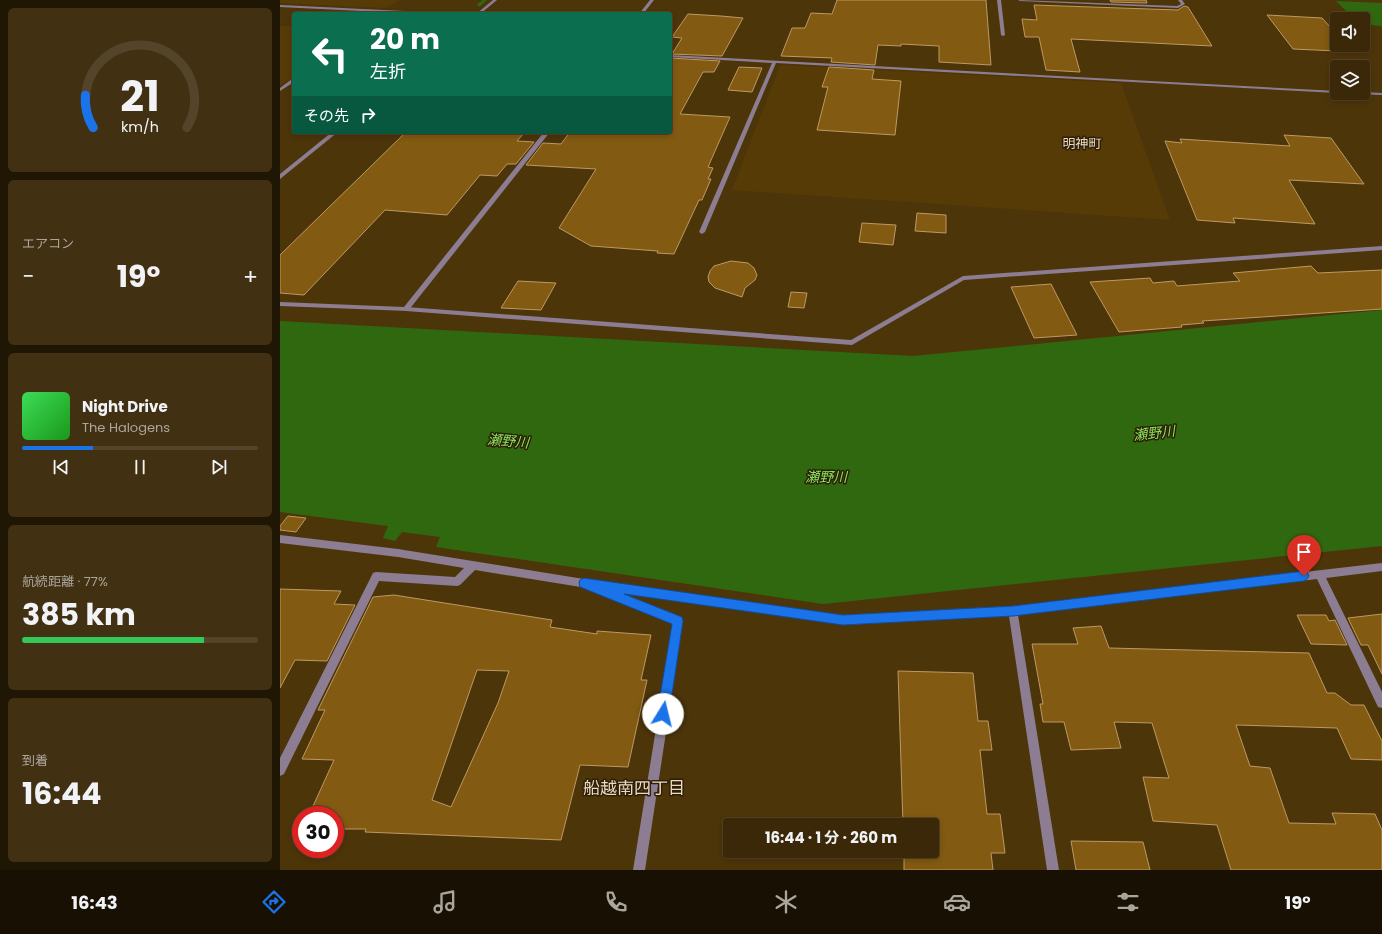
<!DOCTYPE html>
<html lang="ja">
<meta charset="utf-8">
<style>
:root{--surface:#3a2808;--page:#413012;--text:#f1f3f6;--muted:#aba69c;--line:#544429;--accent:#1a73e8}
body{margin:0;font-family:Poppins,"Noto Sans JP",sans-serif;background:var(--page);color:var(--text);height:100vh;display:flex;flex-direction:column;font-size:15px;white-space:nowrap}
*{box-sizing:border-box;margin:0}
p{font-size:13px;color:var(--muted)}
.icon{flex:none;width:22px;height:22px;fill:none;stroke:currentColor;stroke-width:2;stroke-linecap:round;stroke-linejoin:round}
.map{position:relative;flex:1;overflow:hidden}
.sheet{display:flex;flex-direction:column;gap:8px;padding:8px;background:#201604;width:280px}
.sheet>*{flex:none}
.banner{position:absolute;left:12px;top:12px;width:380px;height:122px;border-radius:4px;box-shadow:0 2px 6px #0003,0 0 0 1px var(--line);background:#0b6e4f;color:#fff;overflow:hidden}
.fabs{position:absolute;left:1050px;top:12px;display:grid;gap:8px}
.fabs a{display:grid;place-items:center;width:40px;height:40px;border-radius:4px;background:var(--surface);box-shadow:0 2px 6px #0003,0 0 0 1px var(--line);font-size:20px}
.speed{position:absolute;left:12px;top:806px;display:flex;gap:8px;font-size:20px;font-weight:700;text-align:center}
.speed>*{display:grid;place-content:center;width:52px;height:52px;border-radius:50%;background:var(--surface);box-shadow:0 2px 6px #0003,0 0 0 1px var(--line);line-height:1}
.speed .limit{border:6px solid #d22;background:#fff;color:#111}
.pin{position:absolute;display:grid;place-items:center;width:34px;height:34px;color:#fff;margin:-41px -17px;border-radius:50% 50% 50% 0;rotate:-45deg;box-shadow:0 0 4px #0007}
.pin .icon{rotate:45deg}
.me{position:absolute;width:44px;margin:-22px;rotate:9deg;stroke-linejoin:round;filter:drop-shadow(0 0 3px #0008)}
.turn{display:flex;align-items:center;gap:14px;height:84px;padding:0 12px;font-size:18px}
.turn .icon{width:52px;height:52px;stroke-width:2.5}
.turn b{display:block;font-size:28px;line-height:34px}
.then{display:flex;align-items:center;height:38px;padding:0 12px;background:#0003;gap:8px;font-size:15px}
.big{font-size:30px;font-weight:700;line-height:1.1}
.sheet .widget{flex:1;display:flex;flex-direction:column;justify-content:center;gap:6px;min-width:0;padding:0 14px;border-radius:6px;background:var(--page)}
.sheet .dial{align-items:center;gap:0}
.dial svg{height:104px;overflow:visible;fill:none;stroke:var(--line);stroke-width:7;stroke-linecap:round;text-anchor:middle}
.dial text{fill:var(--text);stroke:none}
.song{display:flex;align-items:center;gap:12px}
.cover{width:48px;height:48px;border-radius:6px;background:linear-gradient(135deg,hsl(130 70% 55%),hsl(120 70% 35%))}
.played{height:4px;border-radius:2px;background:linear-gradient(90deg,var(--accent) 30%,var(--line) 30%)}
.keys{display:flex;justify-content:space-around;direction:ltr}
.heat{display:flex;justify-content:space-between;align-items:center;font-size:22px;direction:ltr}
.charge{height:6px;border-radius:3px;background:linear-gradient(90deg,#34c759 77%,var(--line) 0)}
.trip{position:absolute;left:443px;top:818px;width:216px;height:40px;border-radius:4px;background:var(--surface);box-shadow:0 2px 6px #0003,0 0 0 1px var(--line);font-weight:700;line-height:40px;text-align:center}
.tabs{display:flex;height:64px;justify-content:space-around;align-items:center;background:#171003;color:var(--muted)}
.tabs .icon{width:28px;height:28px}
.tabs .active{color:var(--accent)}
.tabs b{font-size:18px;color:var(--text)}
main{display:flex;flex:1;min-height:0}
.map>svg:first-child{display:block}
.built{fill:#573b07}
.water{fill:#30680f}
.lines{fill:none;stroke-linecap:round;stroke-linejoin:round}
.stream{stroke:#30680f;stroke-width:3}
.building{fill:#825a11;stroke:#bd9964;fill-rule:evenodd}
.service{fill:#8c7d92;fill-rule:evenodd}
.minor{fill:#8c7d92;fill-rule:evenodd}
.tertiary{fill:#8c7d92;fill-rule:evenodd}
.route{fill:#1a73e8;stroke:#114b97}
.labels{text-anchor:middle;stroke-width:3;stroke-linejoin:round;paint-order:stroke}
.far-quarter-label{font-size:13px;fill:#ecdabf;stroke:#2c1e08}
.water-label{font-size:14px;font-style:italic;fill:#88e55d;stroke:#2c1e08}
.near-neighbourhood-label{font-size:17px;fill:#ecdabf;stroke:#2c1e08}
</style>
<main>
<section class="sheet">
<div class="widget dial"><svg viewBox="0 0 100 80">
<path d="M14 69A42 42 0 1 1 86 69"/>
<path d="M14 69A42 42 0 0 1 8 44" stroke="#1a73e8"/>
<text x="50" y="56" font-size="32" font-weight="700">21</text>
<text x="50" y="72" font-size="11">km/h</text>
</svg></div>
<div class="widget"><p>エアコン</p>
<div class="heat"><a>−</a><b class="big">19°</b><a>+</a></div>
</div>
<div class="widget">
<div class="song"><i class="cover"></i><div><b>Night Drive</b><p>The Halogens</p></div></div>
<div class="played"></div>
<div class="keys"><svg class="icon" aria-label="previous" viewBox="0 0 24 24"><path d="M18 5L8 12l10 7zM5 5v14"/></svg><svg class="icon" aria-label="pause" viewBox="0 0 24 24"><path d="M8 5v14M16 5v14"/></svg><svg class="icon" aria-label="next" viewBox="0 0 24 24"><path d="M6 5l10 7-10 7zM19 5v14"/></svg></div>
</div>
<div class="widget"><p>航続距離 · 77%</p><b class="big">385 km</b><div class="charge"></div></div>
<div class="widget"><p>到着</p><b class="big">16:44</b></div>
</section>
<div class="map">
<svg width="1102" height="870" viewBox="0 0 1102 870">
<rect width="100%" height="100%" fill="#4d350a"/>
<path class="built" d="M0,0H120L106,8L0,3Z
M0,26H14V77L0,86Z
M500,65L841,83L890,220L452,190Z"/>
<path class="water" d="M1056,1L1102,3V27L1101,26L1083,24V19H1074Z
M1102,310V546L543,604L156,547L160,537L122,532L115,541L103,538L108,526L0,512V321L633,356Z"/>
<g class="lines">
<path class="stream" d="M199,5L205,0"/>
</g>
<path class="building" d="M557,0H706L711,65L659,62V46L621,44V46L598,45L595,65L551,62L552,58L501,56L512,28H525L531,13L552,14Z
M830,0H866L867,3L831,2Z
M754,5L898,10L904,6L908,7L932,46L791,39L800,72L766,70L759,37H745L742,19L757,20Z
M408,14L441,16L463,18L442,56L392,54L402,38L392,37Z
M987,15L1042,18L1052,29H1057V51L1013,49Z
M390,58L440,61L434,72H423L400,114L450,117L428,167L433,168L428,179H431L422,200H419L394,254L377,253L378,251L311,246L279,228L316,169L246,165L263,143L281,144L290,132H390Z
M459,67L482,68L472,92L448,90Z
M549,67L594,70L592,79L621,81L615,135L537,130L548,87H542Z
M126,132H245L237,141L254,142L236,164H227L217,176L200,175L167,215L105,210L24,295L0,293V255Z
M1004,135L1051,138L1084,184L1009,180L1035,224L953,218L955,223L917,220L885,141L902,143L900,139L1010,146Z
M637,213L666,215V233L635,231Z
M582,223L616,225L613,245L579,242Z
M451,261L468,263L474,268L477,275L475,280L465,288L462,297L435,288L429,282L428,277L430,271L434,266Z
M1031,266L1038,273L1102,270V309L922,321L924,323L901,325L902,327L839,332L810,282L870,278L873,283L894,281L897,286L960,281L953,273Z
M238,281L276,283L261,310L221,308Z
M771,284L797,335L754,338L731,287Z
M511,292L527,293L524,308L508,307Z
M8,516L26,518L16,532L0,530V526Z
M0,589L61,591L54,604L75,605L47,661L15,660L0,688Z
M114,595L272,620L270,627L317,634V631L371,635L361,680H367L348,767L300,765L281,840L85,832L86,829H55V815H29L54,760L22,759L45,710H38L93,597ZM197,670L229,671L218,703L171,807L152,800Z
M1102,614V674L1088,645H1081L1068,618Z
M1017,615H1046L1049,621L1055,620L1067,645L1031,644Z
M821,626L829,648L1029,653L1047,693H1055L1071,705H1084L1102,741V760L1071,759L1057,728L956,725L970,766L990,768L1009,823L1056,824L1052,813L1095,814L1102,830V870H951L937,825L873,821L863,777L889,778L872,723L834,722L841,748L791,750L784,722H763L760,704H763L752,644H798L793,628Z
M618,671L693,673L698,721H708L712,750H700L707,814H720L725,853H711L713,870H624V851H652V825H623Z
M791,841L863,842L870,870H796Z"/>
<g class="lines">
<path class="service" d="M390,55L1057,91V93H1059H1057L496,63L425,232L422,234L419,232L492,63L390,57Z
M1083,92L1102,93V95L1076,94L1074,93H1083Z"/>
<path class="minor" d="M12,79H14V82L0,91V88Z
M1102,246V250L684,280L572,345L126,311L123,309L126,307L571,340L683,276Z
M0,535L118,549L304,579L563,615L733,606L1102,563V571L1046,578L1102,692V708L1098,707L1037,579L738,615L779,870H767L729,616L563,625L339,592L401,618L403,621L365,870H353L393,624L314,591L313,589L195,570L180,585L177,586L99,581L4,774L0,776V758L93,573L96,572L175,577L184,568L118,557L0,543Z"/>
<path class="tertiary" d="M213,0H217L200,14H196Z
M370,0H374L363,14H359Z
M717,0H721L725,35L723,36L721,35Z
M738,0L897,6L901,4L898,0H902L905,4L898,8L740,1Z
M0,5L166,13L168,14H142L0,7Z
M52,132H58L0,179V174Z
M264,132H270L128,311L0,306V302L124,307Z"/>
</g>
<path class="route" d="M1024,571L1027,572L1029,576L1027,579L1024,581L733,616L563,625L344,594L402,617L403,621L389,714L388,718L383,720L379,718L377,714L392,624L300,587L299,583L300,580L304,578L563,615L733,606Z"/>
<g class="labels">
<g class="far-quarter-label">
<text x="802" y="148">明神町</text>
</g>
<g class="water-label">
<text transform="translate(874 433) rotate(-6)" y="5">瀬野川</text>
<text transform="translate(228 441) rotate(5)" y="5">瀬野川</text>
<text x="546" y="482">瀬野川</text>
</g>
<g class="near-neighbourhood-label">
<text x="354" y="794">船越南四丁目</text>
</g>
</g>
</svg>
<div class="fabs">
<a><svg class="icon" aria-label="sound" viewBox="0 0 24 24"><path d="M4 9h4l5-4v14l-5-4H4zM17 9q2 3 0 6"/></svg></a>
<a><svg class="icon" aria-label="layers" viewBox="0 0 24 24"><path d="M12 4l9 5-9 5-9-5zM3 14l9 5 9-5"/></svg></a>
</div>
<div class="speed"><div class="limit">30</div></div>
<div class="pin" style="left:1024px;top:576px;background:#d93025"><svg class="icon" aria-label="arrive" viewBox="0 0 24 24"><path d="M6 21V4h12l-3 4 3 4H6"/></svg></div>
<svg class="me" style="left:383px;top:714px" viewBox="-20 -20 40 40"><circle r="19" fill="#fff"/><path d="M0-13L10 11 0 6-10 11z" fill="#1a73e8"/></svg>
<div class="trip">16:44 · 1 分 · 260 m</div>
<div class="banner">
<div class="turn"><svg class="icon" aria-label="left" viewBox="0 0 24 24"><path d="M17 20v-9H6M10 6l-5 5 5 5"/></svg><div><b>20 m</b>左折</div></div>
<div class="then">その先<svg class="icon" aria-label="right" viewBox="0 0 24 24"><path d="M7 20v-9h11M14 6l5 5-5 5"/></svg></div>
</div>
</div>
</main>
<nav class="tabs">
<b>16:43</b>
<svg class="icon active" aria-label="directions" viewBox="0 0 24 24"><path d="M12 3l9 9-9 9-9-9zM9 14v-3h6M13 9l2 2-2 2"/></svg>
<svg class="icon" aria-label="music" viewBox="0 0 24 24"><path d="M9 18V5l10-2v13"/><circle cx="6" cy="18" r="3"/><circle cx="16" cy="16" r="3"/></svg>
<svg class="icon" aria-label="phone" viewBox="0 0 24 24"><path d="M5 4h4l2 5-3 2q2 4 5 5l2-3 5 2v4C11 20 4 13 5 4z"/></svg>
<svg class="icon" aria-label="climate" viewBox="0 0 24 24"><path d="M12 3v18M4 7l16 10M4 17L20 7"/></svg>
<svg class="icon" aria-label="car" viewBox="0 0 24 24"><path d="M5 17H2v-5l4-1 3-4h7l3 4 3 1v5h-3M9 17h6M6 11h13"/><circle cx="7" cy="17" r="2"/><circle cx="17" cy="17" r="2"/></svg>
<svg class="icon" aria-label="filters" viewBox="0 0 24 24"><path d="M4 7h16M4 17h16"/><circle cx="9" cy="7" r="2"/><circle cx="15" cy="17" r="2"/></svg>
<b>19°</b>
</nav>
